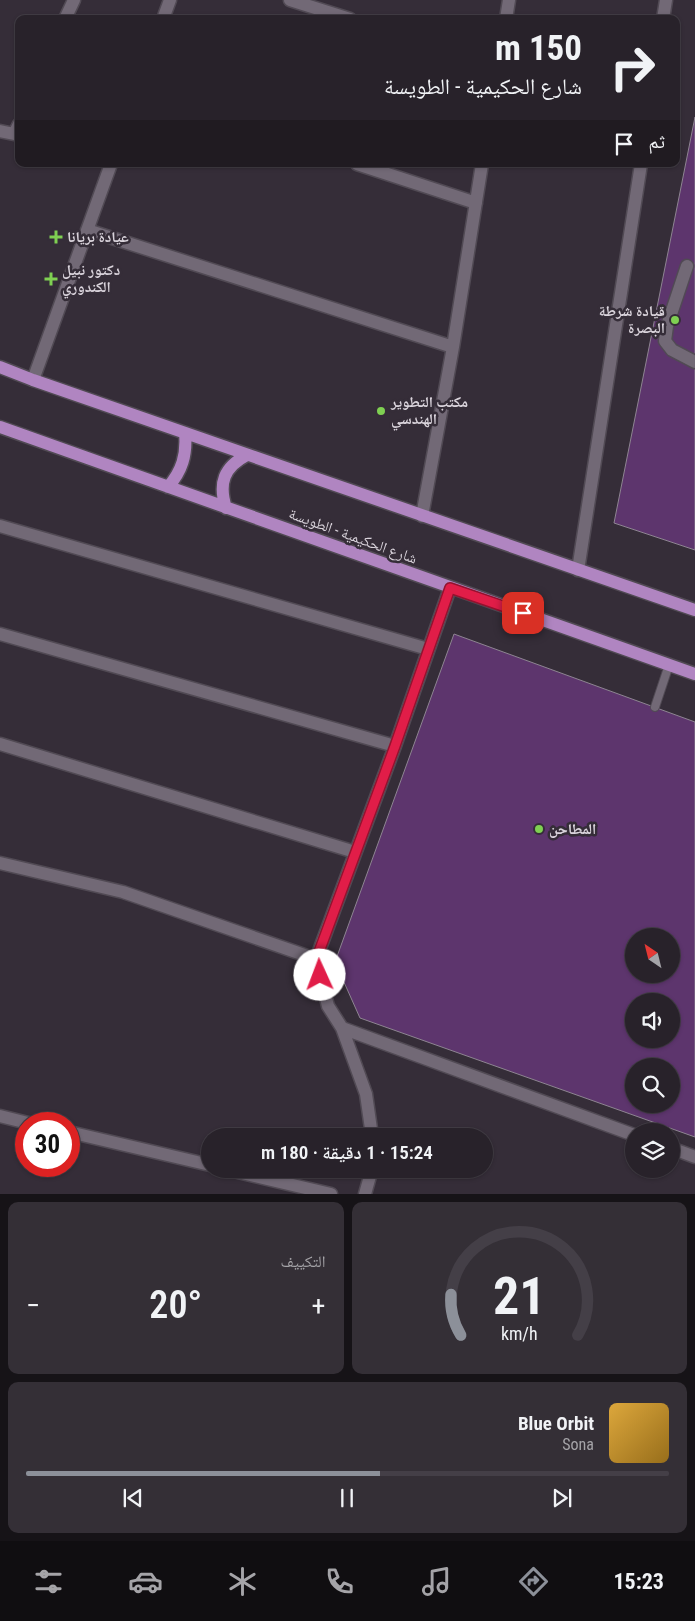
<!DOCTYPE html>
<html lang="ar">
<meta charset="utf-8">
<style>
:root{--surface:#28222a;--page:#342f36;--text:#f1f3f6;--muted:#a5a4a8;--line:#443f47;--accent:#8c9099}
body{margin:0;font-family:"Roboto Condensed","Noto Naskh Arabic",sans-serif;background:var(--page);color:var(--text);direction:rtl;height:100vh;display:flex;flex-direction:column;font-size:19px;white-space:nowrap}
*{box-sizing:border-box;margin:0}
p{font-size:16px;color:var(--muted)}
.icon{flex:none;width:28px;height:28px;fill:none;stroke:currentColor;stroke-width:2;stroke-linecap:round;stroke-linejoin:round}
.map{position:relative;height:1194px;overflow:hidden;direction:ltr}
.details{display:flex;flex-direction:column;gap:8px;padding:8px;background:#161317;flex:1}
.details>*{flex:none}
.hud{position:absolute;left:15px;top:15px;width:665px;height:152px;border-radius:10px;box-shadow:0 1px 4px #0004,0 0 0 1px var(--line);direction:rtl;background:#28222a;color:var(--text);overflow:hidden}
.needle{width:32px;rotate:325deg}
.controls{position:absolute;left:625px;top:928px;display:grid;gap:10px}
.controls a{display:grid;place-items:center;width:55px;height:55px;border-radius:50%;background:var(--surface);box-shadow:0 1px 4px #0004,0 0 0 1px var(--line);font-size:25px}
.speed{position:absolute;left:15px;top:1112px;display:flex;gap:10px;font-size:25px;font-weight:700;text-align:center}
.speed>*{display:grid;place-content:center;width:65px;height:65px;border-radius:50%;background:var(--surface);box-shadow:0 1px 4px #0004,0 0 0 1px var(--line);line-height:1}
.speed .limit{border:8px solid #d22;background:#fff;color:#111}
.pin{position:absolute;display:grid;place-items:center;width:42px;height:42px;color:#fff;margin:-21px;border-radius:10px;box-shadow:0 2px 8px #0006}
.me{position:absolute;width:55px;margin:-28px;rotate:358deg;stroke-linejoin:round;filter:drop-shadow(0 0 4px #0008)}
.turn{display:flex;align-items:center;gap:18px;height:105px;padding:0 15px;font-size:22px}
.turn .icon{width:65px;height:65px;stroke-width:2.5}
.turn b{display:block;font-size:35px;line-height:42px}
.then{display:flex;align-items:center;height:48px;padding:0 15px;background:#0003;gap:10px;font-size:19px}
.big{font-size:38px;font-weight:600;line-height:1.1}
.details .widget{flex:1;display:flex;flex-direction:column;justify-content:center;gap:8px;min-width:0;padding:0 18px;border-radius:10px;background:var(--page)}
.details .dial{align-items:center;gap:0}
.dial svg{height:130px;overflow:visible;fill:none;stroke:var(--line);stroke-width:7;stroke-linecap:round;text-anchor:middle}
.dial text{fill:var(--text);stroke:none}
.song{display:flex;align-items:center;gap:15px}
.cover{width:60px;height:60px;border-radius:8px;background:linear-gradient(135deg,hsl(40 70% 55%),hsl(40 70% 35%))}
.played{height:5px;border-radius:2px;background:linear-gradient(90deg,var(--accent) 55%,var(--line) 55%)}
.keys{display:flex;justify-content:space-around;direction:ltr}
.heat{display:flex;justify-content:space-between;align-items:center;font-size:28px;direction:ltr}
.details .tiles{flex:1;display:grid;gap:8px;grid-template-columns:1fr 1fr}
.widget:last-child{grid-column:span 2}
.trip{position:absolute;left:201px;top:1128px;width:292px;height:50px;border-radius:25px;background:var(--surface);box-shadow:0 1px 4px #0004,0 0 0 1px var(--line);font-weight:600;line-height:50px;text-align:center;direction:rtl}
.tab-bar{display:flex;height:80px;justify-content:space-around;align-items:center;background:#100e11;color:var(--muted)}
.tab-bar .icon{width:35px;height:35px}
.tab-bar .on{color:var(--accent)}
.tab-bar b{font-size:22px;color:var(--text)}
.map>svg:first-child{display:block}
.building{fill:#5d356d;stroke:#8e8592;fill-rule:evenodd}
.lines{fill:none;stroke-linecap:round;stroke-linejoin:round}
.lane-casing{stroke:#514a54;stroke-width:10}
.street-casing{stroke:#514a54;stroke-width:15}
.secondary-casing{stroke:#514a54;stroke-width:15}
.primary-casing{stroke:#514a54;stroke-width:15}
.lane{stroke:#726976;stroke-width:8}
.street{stroke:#726976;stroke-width:12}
.secondary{stroke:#726976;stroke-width:12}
.primary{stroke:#b085c1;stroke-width:12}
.route-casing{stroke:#92132f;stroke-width:12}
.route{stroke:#e11d48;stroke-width:9}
.poi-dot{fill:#7fd052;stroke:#352d38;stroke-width:2}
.labels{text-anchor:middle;stroke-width:5;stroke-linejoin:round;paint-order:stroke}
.poi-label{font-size:15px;font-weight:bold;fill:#d9d3db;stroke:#352d38;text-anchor:start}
.street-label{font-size:15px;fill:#d9d3db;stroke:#352d38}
</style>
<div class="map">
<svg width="695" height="1194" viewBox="0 0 695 1194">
<rect width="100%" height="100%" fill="#352d38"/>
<path class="building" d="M695,117V550L614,523Z
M454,634L695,722V1137L360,1018L335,962ZM634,936H671V974H634ZM634,1001H671V1039H634ZM634,1066H671V1104H634Z"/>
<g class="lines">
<defs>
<path id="lane" d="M655,707L669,665"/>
<path id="street" d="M290,0L350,19
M65,19L74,0
M163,19L170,0
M506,19L509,0
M0,131L14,134L19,124
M357,164L476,203
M87,230L453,347
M687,266L667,326L665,341L672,350L695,362
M33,380L111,164
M422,516L453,347L482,164
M0,526L428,649
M0,634L395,746
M0,744L355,852
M0,863L123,892L316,959
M342,1028L634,1135
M0,1116L32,1124
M69,1132L210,1165
M372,1136L366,1094L342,1028L328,1006L316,959L395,746L450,588
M671,1148L695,1157
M225,1169L331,1194
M365,1194L372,1169"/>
<path id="secondary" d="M663,19L666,0
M578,570L641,164"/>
<path id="primary" d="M0,367L33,380L695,610
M0,427L695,674
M168,487C182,471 187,455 185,433
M226,508C218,483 224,467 247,455"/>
</defs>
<use href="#lane" class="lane-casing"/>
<use href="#street" class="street-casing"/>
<use href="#secondary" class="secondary-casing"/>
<use href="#primary" class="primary-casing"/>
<use href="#lane" class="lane"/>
<use href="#street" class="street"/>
<use href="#secondary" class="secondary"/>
<use href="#primary" class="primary"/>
</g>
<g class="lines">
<defs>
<path id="route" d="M320,975L316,960L395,746L450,588L523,613"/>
</defs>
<use href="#route" class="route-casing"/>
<use href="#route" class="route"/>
</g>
<g class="poi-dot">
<path d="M53.5 229.5h5v5h5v5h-5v5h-5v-5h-5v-5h5z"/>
<path d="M48.5 271.5h5v5h5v5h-5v5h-5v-5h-5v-5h5z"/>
<circle cx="675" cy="320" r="5"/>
<circle cx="381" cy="411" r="5"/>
<circle cx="539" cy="829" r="5"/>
</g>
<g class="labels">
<g class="poi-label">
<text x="67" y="242">عيادة بريانا</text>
<text x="62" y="275">دكتور نبيل<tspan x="62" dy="17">الكندوري</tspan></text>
<text x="665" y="316" text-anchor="end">قيادة شرطة<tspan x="665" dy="17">البصرة</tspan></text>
<text x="391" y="407">مكتب التطوير<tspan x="391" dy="17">الهندسي</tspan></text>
<text x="549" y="834">المطاحن</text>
</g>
<g class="street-label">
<text transform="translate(353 536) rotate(20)" y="5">شارع الحكيمية - الطويسة</text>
</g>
</g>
</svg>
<div class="controls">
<a><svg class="needle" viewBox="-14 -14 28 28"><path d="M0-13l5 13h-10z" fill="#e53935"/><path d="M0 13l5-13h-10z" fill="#a5a4a8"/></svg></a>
<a><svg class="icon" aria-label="sound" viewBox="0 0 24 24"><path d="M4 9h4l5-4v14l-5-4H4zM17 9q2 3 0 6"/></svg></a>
<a><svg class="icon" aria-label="search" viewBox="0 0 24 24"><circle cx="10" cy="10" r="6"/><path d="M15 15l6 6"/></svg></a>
<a><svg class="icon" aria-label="layers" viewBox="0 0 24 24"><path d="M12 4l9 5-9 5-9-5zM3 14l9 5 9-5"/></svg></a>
</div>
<div class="speed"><div class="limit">30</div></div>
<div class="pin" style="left:523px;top:613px;background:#d93025"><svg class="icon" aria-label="arrive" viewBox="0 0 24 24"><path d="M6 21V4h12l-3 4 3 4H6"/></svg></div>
<svg class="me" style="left:320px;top:975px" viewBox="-20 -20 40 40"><circle r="19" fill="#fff"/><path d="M0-13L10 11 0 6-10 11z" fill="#e11d48"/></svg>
<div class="trip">15:24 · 1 دقيقة · 180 m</div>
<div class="hud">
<div class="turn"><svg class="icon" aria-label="right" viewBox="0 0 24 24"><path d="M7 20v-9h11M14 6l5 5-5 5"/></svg><div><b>150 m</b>شارع الحكيمية - الطويسة</div></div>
<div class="then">ثم<svg class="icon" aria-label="arrive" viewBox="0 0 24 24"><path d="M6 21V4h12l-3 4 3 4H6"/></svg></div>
</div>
</div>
<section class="details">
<div class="tiles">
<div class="widget dial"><svg viewBox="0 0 100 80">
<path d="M14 69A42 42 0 1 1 86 69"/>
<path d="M14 69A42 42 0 0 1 8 44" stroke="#8c9099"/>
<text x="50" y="56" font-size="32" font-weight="700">21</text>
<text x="50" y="72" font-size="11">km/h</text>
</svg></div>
<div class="widget"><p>التكييف</p>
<div class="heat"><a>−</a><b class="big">20°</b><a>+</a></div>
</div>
<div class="widget">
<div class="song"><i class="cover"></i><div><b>Blue Orbit</b><p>Sona</p></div></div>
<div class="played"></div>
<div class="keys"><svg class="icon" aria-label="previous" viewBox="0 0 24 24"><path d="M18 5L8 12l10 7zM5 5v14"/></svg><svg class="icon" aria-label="pause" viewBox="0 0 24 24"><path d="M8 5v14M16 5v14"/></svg><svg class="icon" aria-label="next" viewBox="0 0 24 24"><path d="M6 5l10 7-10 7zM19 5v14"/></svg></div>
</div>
</div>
</section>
<nav class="tab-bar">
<b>15:23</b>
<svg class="icon on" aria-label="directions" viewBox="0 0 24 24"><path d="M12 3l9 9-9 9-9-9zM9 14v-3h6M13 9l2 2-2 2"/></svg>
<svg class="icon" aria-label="music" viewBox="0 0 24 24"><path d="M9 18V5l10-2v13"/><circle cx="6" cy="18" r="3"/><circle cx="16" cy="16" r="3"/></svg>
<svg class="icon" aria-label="phone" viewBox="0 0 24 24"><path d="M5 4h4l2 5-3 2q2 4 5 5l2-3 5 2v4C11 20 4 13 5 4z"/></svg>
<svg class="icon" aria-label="climate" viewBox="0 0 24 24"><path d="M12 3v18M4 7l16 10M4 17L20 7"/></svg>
<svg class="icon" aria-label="car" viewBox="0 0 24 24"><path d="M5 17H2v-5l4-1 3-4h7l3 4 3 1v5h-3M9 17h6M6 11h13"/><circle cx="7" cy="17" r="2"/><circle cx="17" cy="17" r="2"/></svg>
<svg class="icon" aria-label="filters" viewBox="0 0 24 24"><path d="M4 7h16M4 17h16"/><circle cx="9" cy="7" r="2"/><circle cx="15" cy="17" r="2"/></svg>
</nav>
